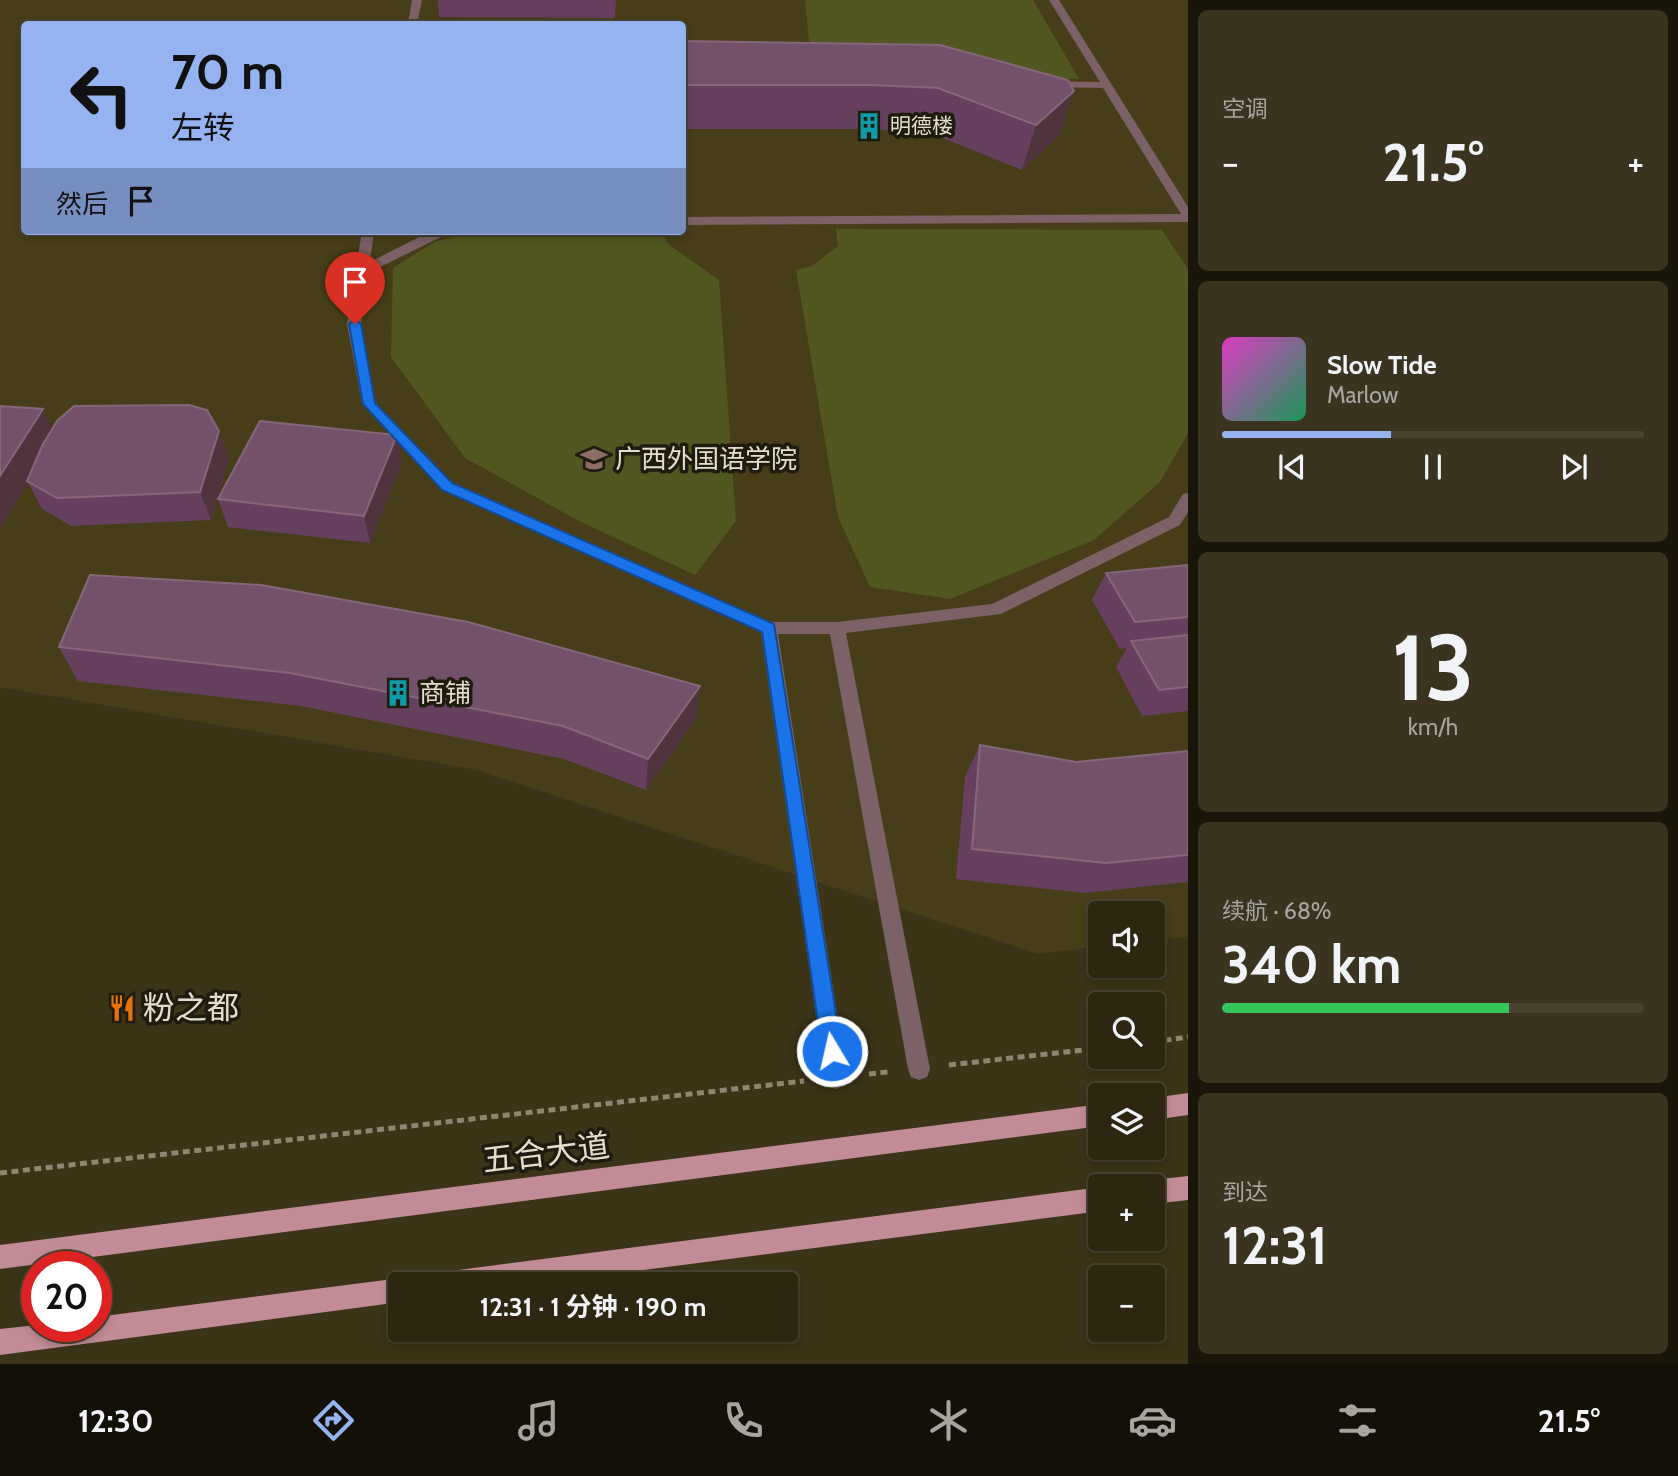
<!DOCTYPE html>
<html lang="zh">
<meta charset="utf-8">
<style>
:root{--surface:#2d2711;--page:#39331f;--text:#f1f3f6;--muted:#a7a59f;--line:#484431;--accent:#95b2f1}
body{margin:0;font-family:Cabin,"Noto Sans SC",sans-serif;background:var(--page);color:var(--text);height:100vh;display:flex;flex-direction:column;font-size:26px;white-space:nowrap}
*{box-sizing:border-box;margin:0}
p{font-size:23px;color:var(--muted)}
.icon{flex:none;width:38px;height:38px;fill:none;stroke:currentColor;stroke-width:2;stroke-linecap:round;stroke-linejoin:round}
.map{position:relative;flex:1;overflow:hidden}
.details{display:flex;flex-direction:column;gap:10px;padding:10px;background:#191509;width:490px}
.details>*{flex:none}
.top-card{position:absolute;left:21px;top:21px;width:665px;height:214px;border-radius:7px;box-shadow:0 4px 10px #0003,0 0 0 2px var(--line);background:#95b2f1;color:#111;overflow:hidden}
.tools{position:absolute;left:1088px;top:901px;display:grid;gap:14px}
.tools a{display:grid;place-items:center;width:77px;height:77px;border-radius:7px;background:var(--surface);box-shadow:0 4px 10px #0003,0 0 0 2px var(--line);font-size:35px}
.speed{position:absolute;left:21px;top:1251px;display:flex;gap:14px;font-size:35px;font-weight:700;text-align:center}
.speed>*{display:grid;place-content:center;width:91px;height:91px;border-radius:50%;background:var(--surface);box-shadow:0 4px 10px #0003,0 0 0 2px var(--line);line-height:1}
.speed .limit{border:10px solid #d22;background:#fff;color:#111}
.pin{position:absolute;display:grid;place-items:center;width:60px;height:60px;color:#fff;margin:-72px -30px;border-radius:50% 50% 50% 0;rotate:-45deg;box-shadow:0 0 7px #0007}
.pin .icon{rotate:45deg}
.me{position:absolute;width:77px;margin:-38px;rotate:351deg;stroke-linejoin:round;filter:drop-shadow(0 0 5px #0008)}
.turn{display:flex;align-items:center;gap:24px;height:147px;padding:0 35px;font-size:32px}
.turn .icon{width:91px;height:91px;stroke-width:2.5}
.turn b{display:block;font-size:49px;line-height:60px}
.then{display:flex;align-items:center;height:66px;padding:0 35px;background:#0003;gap:14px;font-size:26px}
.big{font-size:52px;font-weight:700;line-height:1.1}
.details .tile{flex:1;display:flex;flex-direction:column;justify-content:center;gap:10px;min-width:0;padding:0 24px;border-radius:10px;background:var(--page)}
.details .dial{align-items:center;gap:0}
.dial b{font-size:91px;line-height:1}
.song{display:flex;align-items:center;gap:21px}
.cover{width:84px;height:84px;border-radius:10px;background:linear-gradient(135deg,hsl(310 70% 55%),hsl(150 70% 35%))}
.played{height:7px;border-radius:4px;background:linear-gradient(90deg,var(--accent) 40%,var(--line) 40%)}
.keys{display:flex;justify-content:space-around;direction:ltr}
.heat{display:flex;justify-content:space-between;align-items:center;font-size:38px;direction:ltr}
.charge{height:10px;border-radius:5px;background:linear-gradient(90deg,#34c759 68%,var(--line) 0)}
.trip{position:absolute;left:388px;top:1272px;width:410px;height:70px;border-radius:7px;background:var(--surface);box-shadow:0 4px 10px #0003,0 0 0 2px var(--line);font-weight:700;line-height:70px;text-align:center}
.dock{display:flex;height:112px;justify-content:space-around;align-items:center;background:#121007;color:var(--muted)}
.dock .icon{width:49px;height:49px}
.dock .on{color:var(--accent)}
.dock b{font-size:32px;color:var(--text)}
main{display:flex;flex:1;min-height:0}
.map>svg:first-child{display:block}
.built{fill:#473d18;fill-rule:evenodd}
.green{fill:#525722}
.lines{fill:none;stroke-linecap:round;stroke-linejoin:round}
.path{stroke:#8d8670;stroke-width:5;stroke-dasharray:7 4.5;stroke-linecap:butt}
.service{fill:#7c6166;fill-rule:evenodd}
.primary{fill:#c18c96;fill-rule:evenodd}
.wall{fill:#67405f}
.shaded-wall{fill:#50343d}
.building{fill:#74516b;stroke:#86677a;stroke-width:2}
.route{fill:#1a73e8;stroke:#114b97;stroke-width:2}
.labels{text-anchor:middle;stroke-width:7;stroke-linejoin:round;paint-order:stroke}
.far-poi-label{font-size:21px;fill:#e2ddcd;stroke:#1f1c0f;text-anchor:start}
.poi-label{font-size:26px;fill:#e2ddcd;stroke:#1f1c0f;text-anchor:start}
.near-poi-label{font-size:32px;fill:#e2ddcd;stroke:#1f1c0f;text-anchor:start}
.near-street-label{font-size:32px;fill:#e2ddcd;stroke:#1f1c0f}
</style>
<main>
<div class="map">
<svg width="1188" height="1364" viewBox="0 0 1188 1364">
<rect width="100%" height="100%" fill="#3c3417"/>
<path class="built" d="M0,0H1188V937L1153,940V914H1101V946L1038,954L476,770L0,687ZM24,24H682V231H24Z"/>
<path class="green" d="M805,0H1033L1079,79L812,73Z
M836,229L1162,230L1188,269V433L1160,482L1094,540L950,599L870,587L838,517L796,270L812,266L838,246Z
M486,231L662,232L668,244L719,280L736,521L695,575L579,521L465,458L391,357L393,268L436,241Z"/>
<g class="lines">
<path class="path" d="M1153,1042L1188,1037
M949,1065L1101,1048
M869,1074L888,1072
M0,1173L804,1081"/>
<path class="service" d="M412,0H422L417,24H408Z
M1049,0H1059L1188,207V222L682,225V217L1181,214L1103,88L1046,87L1041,84L1046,81L1100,82Z
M362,231H374L370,262L431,231H453L368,273L361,324L376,403L452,482L771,622H837L992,604L1169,517L1183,494L1188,493V512L1180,525L1001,614L846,633L930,1069L927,1077L919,1080L911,1077L908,1069L830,634H778L847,1078L844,1086L836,1089L828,1086L825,1078L761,632L442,490L362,404L347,324Z"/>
<path class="primary" d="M1188,1093V1115L1153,1120V1098Z
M1101,1104V1126L0,1269V1245Z
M1188,1176V1200L1153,1204V1186H1143L1153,1180Z
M1101,1187V1211L535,1284H431L434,1275L443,1272Z
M401,1278L411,1284H401V1302L0,1355V1329L37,1325L96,1326V1317Z"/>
</g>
<path class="wall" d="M438,0H616L615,18L439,17Z
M682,41L940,45L1060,135L1022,170L928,132L864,129H682Z
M0,406L52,429L219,431L229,459L211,520L71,526L42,509L28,482L0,528Z
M402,463L370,543L228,527L218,499Z
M1188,565V711L1142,716L1116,667L1127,648L1120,649L1092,600L1106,573Z
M59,647L700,686L696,719L646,790L564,759L301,706L78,681Z
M980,745L1076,762L1188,751V882L1084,893L956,879L965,777Z"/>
<path class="shaded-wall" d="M1074,91L1060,135L1022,170L1036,125Z
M43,409L56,437L0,528V476Z
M219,431L229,459L211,520L200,492Z
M397,435L402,463L370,543L364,516Z
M700,686L696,719L646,790L648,759Z"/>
<path class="building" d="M682,41L940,45L1068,80L1074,91L1036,125L938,88L872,85H682Z
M189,405L207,410L219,431L200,492L57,498L27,481L42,446L57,421L74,406Z
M0,406L43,409L0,476Z
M260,421L397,435L364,516L218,499Z
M1188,565V617L1135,622L1106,573Z
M90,575L261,585L468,622L700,686L648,759L563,726L290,673L59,647Z
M1188,635V687L1159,690L1131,641Z
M980,745L1076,762L1188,751V855L1106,863L972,849Z"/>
<path class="route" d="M355,320L361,324L375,403L452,483L774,624L842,1051L839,1058L832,1061L825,1058L822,1051L762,632L442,490L363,404L349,324Z"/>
<defs>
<symbol id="building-bare" viewBox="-9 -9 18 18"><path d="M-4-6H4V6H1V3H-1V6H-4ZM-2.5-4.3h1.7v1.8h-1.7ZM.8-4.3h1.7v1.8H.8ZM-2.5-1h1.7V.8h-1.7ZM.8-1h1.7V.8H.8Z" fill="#0f9aa8" stroke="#1f1c0f" stroke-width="2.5" paint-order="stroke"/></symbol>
<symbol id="university-bare" viewBox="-9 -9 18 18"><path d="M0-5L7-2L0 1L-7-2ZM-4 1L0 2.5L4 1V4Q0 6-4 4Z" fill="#8d6e63" stroke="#1f1c0f" stroke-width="2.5" paint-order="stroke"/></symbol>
<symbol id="restaurant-bare" viewBox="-9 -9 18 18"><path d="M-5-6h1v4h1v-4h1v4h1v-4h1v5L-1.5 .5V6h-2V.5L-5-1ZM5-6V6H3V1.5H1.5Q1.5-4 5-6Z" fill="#e8710a" stroke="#1f1c0f" stroke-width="2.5" paint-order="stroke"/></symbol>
</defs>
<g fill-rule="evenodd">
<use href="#building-bare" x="850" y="107" width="38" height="38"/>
<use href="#university-bare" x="575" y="440" width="38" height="38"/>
<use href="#building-bare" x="379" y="674" width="38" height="38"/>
<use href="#restaurant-bare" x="103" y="989" width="38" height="38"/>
</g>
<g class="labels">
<g class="far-poi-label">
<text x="890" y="133">明德楼</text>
</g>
<g class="poi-label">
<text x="615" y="468">广西外国语学院</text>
<text x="419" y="702">商铺</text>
</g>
<g class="near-poi-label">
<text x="143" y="1019">粉之都</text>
</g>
<g class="near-street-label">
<text transform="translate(546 1153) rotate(-7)" y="11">五合大道</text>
</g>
</g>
</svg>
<div class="tools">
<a><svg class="icon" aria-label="sound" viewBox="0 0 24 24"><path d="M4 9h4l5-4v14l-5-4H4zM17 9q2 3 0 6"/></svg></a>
<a><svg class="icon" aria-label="search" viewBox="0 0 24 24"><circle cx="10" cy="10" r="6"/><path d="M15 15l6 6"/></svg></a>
<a><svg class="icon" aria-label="layers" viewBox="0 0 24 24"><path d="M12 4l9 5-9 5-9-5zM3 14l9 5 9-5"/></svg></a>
<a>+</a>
<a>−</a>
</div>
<div class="speed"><div class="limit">20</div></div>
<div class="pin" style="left:355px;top:324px;background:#d93025"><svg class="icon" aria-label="arrive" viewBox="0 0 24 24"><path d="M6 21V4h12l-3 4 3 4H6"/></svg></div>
<svg class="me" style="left:832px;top:1051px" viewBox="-20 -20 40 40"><circle r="17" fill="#1a73e8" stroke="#fff" stroke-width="3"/><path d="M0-11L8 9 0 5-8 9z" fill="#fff"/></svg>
<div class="trip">12:31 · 1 分钟 · 190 m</div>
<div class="top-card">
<div class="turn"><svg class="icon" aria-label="left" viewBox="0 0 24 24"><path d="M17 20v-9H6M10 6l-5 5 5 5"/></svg><div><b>70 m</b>左转</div></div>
<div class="then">然后<svg class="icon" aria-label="arrive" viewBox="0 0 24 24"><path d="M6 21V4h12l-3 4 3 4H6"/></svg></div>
</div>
</div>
<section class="details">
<div class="tile"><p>空调</p>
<div class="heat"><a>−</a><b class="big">21.5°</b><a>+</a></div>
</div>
<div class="tile">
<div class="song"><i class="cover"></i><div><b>Slow Tide</b><p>Marlow</p></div></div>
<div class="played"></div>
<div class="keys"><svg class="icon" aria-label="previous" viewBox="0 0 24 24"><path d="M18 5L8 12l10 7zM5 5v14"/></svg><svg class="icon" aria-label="pause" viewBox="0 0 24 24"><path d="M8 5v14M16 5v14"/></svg><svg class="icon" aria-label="next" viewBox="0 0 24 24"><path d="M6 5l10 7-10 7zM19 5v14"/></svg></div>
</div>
<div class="tile dial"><b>13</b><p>km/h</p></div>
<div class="tile"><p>续航 · 68%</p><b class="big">340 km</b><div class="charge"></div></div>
<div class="tile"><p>到达</p><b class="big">12:31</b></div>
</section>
</main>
<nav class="dock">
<b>12:30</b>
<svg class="icon on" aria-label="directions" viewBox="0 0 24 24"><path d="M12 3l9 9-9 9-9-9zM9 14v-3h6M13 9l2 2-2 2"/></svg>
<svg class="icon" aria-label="music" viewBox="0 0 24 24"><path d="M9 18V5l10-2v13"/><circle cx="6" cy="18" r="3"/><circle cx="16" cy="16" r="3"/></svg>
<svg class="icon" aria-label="phone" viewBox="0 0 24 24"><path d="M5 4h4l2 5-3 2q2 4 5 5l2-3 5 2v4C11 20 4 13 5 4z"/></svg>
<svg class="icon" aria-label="climate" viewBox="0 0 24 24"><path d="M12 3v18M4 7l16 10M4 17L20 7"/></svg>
<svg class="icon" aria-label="car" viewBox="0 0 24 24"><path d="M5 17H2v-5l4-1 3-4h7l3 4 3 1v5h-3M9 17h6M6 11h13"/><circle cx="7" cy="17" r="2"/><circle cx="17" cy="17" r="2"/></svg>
<svg class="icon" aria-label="filters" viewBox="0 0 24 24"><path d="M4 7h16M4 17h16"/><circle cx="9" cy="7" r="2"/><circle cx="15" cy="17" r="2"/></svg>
<b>21.5°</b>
</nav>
